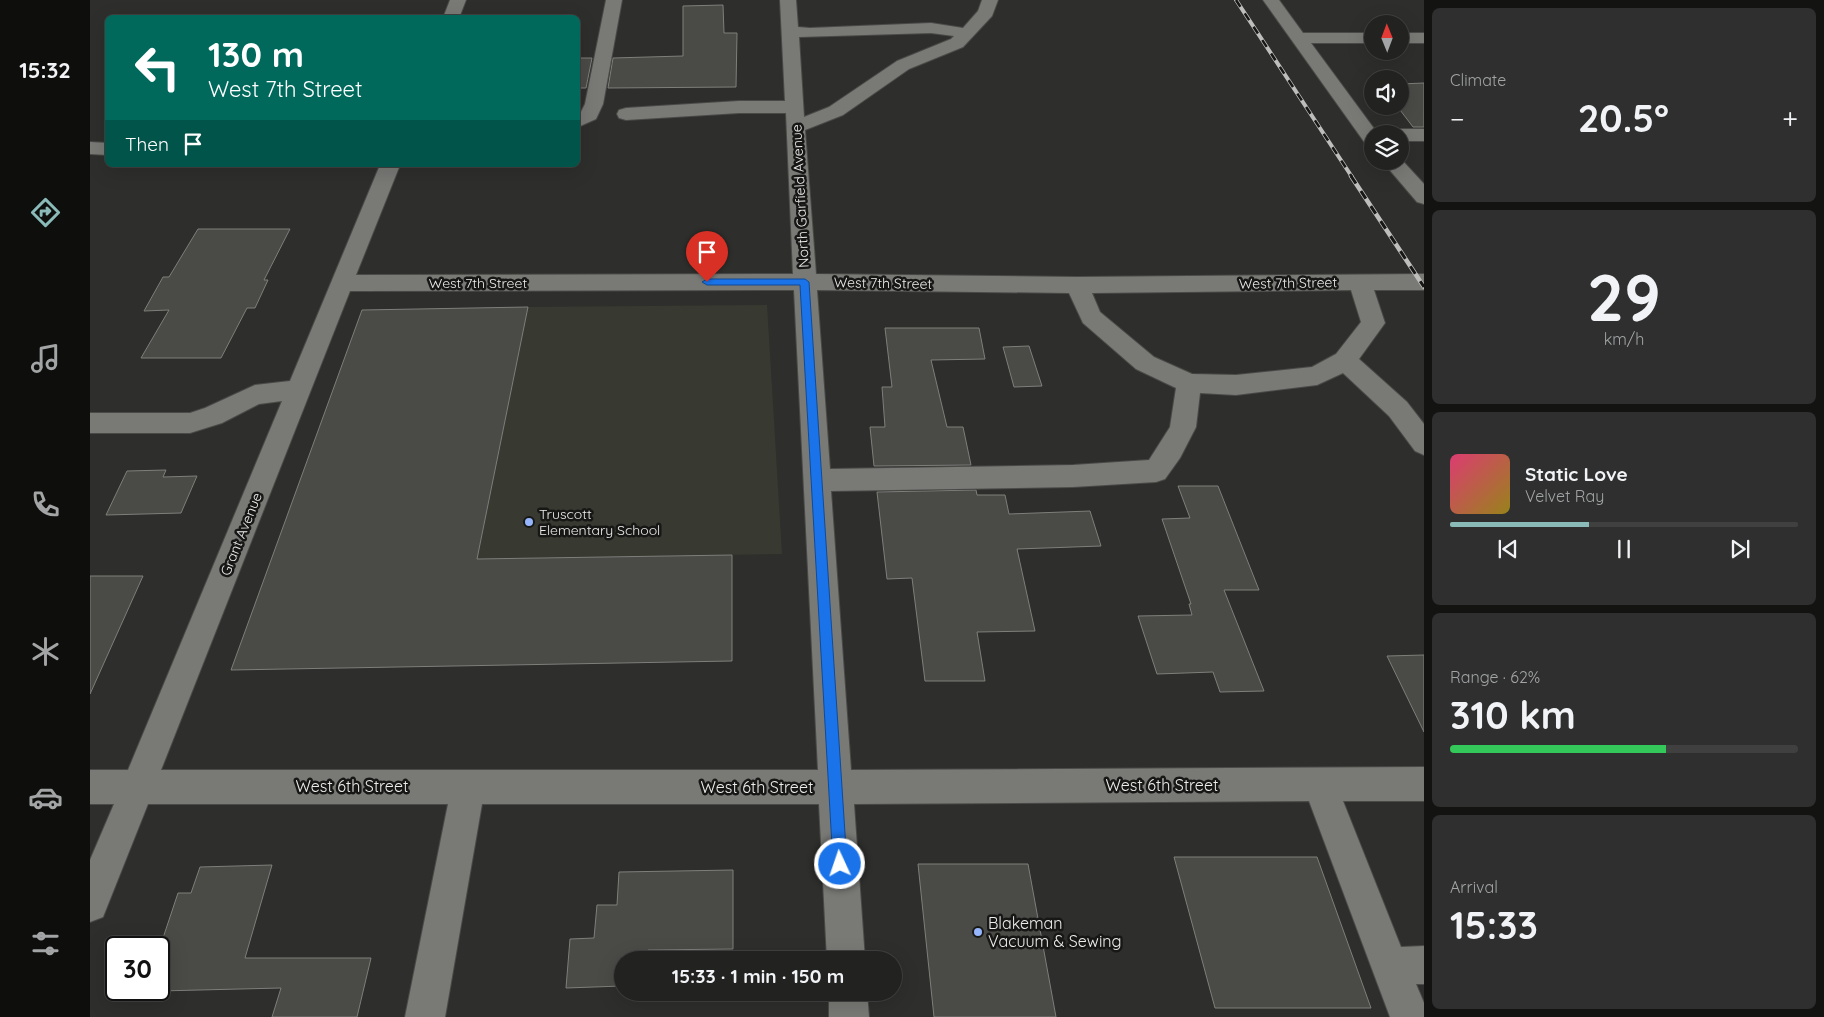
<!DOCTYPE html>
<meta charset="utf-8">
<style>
:root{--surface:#222321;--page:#2e2f2e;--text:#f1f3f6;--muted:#a2a4a5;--line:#3f403f;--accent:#8bbbb9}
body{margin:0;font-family:Quicksand,sans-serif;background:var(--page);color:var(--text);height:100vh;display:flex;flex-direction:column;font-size:19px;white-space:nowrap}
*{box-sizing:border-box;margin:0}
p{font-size:16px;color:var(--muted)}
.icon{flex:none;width:28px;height:28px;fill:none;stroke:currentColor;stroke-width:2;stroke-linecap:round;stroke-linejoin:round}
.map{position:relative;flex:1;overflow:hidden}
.drawer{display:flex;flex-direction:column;gap:8px;padding:8px;background:#131312;width:400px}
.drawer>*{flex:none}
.hud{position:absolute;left:15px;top:15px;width:475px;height:152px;border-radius:8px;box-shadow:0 5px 20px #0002,0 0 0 1px var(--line);background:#00695c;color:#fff;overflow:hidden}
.needle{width:32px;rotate:359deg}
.buttons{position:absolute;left:1274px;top:15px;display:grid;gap:10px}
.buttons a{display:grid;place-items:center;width:45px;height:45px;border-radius:50%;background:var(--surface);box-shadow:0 5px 20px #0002,0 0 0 1px var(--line);font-size:25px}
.speed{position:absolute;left:15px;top:936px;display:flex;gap:10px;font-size:25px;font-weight:700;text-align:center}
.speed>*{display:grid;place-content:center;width:65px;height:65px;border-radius:50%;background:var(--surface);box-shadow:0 5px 20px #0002,0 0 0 1px var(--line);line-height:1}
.speed .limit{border:2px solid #111;border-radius:8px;background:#fff;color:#111}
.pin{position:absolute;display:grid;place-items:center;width:42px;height:42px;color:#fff;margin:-51px -21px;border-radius:50% 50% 50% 0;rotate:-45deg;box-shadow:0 0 5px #0007}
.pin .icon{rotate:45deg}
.me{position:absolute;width:55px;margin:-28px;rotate:357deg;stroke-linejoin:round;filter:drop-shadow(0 0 4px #0008)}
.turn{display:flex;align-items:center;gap:18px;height:105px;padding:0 20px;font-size:22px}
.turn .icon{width:65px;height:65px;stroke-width:2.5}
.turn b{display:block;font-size:35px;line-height:42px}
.then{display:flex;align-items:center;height:48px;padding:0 20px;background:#0003;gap:10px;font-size:19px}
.big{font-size:38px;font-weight:700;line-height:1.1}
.drawer .tile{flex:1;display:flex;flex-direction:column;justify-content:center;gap:8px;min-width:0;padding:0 18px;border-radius:8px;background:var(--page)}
.drawer .dial{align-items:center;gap:0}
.dial b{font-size:65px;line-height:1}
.song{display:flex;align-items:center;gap:15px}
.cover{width:60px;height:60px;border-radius:8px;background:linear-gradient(135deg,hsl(340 70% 55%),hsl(50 70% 35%))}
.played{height:5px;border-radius:2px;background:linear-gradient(90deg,var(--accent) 40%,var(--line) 40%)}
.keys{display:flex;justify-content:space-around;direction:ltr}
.heat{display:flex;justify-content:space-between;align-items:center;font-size:28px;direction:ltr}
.charge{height:8px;border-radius:4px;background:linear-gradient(90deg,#34c759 62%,var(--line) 0)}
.trip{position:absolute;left:524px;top:951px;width:288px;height:50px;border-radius:25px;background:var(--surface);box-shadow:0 5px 20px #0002,0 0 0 1px var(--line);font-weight:700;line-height:50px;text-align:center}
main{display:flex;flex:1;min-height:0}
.dock{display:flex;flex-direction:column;width:90px;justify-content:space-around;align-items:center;background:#0e0e0d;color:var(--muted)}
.dock .icon{width:35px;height:35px}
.dock .active{color:var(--accent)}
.dock b{font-size:22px;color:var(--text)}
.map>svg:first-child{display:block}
.built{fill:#383930}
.building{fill:#4a4b47;stroke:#7e7e7b}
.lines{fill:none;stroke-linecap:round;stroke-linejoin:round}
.minor-casing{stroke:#4a4a48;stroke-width:2}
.minor{fill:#797976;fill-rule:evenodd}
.rail-far1-casing{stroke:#bebebc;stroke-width:4}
.rail-casing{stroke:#bebebc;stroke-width:4.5}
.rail-far1{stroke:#171716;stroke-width:2.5;stroke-dasharray:8;stroke-linecap:butt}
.rail{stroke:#171716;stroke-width:3;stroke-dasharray:9;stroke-linecap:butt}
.route{fill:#1a73e8;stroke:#114b97}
.poi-dot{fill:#95b6fd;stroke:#171716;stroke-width:2}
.labels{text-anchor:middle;stroke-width:5;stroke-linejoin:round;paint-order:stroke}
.street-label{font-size:14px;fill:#ededeb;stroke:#171716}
.poi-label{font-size:14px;fill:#ededeb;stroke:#171716;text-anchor:start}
.near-street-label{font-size:16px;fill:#ededeb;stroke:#171716}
.near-poi-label{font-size:16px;fill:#ededeb;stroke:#171716;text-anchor:start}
</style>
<main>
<nav class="dock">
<b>15:32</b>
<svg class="icon active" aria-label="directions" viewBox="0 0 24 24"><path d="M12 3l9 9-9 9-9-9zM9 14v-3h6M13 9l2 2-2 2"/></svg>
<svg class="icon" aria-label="music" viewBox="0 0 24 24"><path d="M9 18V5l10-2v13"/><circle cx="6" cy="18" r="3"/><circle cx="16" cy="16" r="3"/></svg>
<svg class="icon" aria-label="phone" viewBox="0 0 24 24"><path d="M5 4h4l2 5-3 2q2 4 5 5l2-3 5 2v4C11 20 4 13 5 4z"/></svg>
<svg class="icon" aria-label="climate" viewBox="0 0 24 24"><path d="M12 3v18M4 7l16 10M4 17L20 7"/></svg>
<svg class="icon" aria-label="car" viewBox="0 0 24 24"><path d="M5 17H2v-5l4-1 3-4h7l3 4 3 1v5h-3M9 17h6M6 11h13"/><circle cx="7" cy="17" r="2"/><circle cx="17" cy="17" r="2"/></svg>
<svg class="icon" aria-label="filters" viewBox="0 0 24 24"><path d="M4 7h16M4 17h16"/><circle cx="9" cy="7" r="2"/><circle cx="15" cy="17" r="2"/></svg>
</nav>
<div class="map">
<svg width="1334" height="1017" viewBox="0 0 1334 1017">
<rect width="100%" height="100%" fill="#2e2f2c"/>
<path class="built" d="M677,305L692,554L387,559L438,307Z"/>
<path class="building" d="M633,5L634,33H647L646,87L518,88L523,58L593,56V6Z
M488,58H502L496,88H488Z
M1334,83V127H1323L1307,106H1310V84Z
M108,229H200L174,280H178L165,308H157L131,358H51L79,310L54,311L73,277H79Z
M438,307L387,559L642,555V661L141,670L272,310Z
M795,328H889L895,359L841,360L857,427H873L881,465L784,466L780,427H795L792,387H802Z
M939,346L952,386L924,387L913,347Z
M76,470L73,477L107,476L91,513L16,515L37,471Z
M1088,486H1128L1169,590H1134L1174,691L1130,692L1123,672L1067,674L1048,616L1102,615L1099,604H1101L1072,519L1100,518Z
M886,490L887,495H915L919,514L1000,511L1011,546L927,549L945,631L887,632L895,681H835L822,578L797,579L787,492Z
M0,576H53L0,694Z
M1334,655V732L1297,656Z
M1084,857H1227L1281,1008H1125Z
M828,864H938L966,1017H844Z
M182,865L155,958H281L267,1017H182L191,988L69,991V950L88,893H101L110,867Z
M643,870V949L558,950V960H532V986L476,988L480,939L504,938L507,905H527L529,872Z"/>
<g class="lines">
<defs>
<path id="minor" d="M360,0H376L369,18H353Z
M516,0H532L513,104L506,119L488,127V114L491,112L495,104Z
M690,0H706L708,27L720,28L841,23L873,28L888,11L892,0H908L902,16L873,47L819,69L753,115L715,130L726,274L987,277L1334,274V290H1284L1295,323L1269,359L1317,402L1334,424V455L1325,451L1299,416L1253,373L1227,385L1146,395L1110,393L1106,427L1090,458L1075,479L1066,482L983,487L741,491L761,770L1334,767V801H1253L1311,947L1334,946V984H1326L1334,1003V1017H1300L1219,801L764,804L775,960H737L729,804H392L355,1017H315L358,804H58L13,917L0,922V860L24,804H0V770H38L192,401L169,404L132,423L100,433H0V413H100L115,408L165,385L200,381L290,165H310L266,275L703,274L696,113H649L536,120L529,118L527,114L529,110L536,108L649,101H695ZM841,33L864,36L861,39L807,61L739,107L714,117L709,37ZM704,290L728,770H71L260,291ZM727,290L979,293L993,323L1046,369L1086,388L1080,427L1059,460L983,465L740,469ZM1261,290L1271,322L1246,354L1222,367L1146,375L1102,374L1064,357L1010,312L1002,293Z
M1173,0H1189L1213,33H1282V43H1221L1288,134H1282V145L1275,143Z
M1310,33H1334V43H1310Z
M1310,129H1334V141H1310V134H1301L1303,131Z
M0,142L18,143V155L0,154Z
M1310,158L1334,184V204L1327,202L1292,161H1310Z
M739,992H777L779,1017H739Z"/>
</defs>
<use href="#minor" class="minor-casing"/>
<use href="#minor" class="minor"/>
<defs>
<path id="rail-far1" d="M1146,0L1262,177"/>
<path id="rail" d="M1261,176L1334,287"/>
</defs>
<use href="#rail-far1" class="rail-far1-casing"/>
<use href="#rail" class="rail-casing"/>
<use href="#rail-far1" class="rail-far1"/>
<use href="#rail" class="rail"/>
</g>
<path class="route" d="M617,279H715L719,282L757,864L755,869L750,871L745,869L743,864L710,285H617L612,282Z"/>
<g class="poi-dot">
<circle cx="439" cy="522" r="5"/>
<circle cx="888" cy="932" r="5"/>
</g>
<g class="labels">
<g class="street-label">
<text transform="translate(710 196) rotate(-93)" y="5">North Garfield Avenue</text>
<text x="388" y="288">West 7th Street</text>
<text transform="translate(793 283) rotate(1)" y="5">West 7th Street</text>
<text transform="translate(1198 283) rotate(-1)" y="5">West 7th Street</text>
<text transform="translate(151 534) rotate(-68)" y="5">Grant Avenue</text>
</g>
<g class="poi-label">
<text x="449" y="519">Truscott<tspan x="449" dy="16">Elementary School</tspan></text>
</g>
<g class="near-street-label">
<text x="1072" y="791">West 6th Street</text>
<text x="262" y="792">West 6th Street</text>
<text x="667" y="793">West 6th Street</text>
</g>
<g class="near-poi-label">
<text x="898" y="929">Blakeman<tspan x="898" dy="18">Vacuum &amp; Sewing</tspan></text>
</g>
</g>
</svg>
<div class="buttons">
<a><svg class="needle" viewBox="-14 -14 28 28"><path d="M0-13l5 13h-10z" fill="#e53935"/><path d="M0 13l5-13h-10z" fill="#a2a4a5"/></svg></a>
<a><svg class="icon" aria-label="sound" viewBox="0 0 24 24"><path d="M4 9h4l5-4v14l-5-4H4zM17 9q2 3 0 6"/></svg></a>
<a><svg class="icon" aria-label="layers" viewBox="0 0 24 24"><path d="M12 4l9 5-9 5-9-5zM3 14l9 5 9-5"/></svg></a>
</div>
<div class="speed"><div class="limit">30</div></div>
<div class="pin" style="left:617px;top:282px;background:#d93025"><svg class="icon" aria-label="arrive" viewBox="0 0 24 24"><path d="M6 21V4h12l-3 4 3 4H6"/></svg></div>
<svg class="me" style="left:750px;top:864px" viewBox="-20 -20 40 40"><circle r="17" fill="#1a73e8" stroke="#fff" stroke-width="3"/><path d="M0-11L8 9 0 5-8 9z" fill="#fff"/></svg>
<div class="trip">15:33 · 1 min · 150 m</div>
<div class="hud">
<div class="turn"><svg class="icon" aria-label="left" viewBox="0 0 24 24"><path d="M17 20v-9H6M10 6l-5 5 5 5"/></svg><div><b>130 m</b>West 7th Street</div></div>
<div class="then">Then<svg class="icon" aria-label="arrive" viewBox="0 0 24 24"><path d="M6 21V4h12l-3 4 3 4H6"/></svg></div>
</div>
</div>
<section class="drawer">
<div class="tile"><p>Climate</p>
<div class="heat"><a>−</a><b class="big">20.5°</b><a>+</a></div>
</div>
<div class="tile dial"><b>29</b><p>km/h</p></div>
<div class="tile">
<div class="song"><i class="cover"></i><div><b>Static Love</b><p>Velvet Ray</p></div></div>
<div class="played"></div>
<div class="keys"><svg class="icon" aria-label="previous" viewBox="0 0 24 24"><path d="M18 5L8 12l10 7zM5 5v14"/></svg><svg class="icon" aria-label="pause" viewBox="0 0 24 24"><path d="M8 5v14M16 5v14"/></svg><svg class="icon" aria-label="next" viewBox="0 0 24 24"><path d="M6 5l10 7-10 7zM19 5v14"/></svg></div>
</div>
<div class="tile"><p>Range · 62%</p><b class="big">310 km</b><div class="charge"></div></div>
<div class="tile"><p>Arrival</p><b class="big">15:33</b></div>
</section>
</main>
